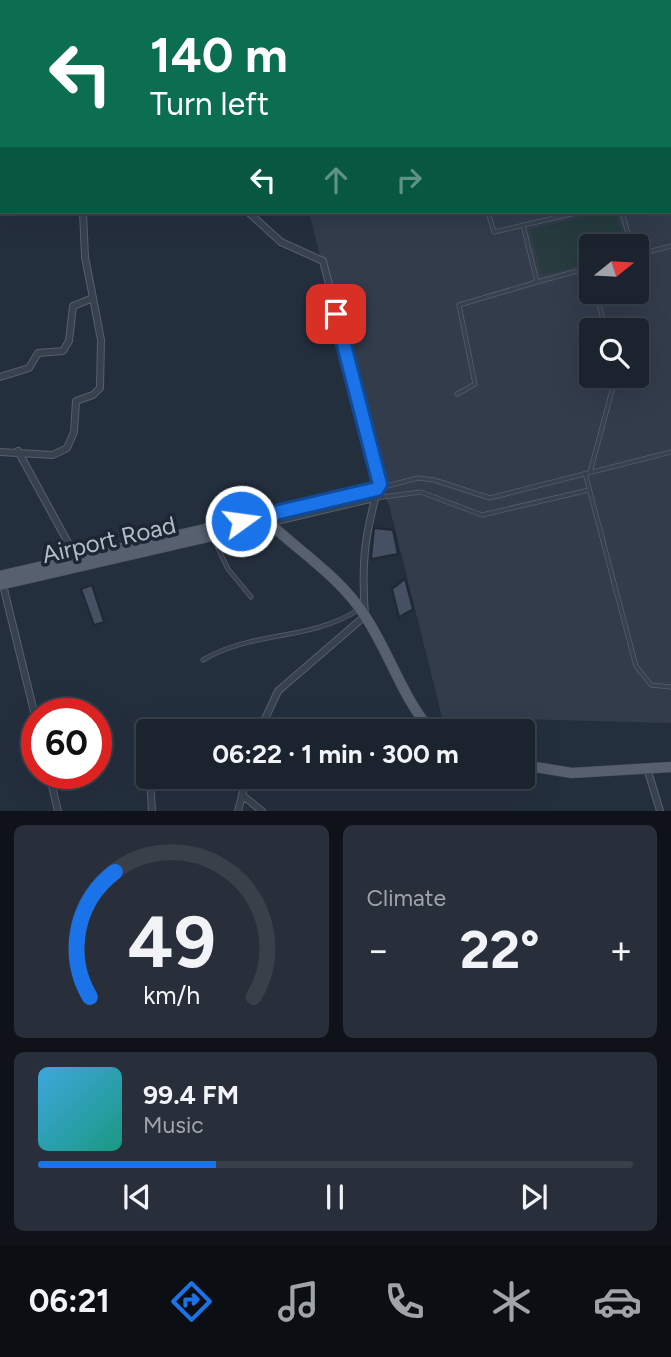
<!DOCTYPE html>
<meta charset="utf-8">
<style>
:root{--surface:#1b232e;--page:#282f3a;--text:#f1f3f6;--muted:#a0a4aa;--line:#39404a;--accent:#1a73e8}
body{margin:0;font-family:Figtree,sans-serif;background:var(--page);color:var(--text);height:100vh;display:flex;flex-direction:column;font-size:26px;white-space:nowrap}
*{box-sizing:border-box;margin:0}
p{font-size:23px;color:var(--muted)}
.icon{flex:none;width:38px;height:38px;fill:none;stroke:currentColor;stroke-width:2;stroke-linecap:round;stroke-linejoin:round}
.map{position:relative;height:811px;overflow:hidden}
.panel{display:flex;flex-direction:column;gap:14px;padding:14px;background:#0f1319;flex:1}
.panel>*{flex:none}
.guide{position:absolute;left:0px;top:0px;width:672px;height:214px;box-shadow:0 7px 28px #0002,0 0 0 2px var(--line);background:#0b6e4f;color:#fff;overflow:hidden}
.needle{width:46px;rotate:72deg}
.tools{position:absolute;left:579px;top:234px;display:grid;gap:14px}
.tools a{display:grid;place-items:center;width:70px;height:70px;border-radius:7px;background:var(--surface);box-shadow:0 7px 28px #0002,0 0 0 2px var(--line);font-size:35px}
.speed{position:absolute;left:21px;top:698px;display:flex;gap:14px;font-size:35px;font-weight:700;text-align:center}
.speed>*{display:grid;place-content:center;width:91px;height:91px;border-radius:50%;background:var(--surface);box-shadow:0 7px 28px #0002,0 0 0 2px var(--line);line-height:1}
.speed .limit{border:10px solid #d22;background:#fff;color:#111}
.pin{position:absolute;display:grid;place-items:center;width:60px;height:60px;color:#fff;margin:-30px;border-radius:14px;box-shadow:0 4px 10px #0006}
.me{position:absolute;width:77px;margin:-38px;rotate:76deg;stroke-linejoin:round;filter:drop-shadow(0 0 5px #0008)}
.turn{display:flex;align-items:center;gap:24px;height:147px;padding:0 35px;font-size:32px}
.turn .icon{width:91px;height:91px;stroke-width:2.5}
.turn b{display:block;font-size:49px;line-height:60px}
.lanes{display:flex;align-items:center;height:66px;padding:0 35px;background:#0003;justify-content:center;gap:35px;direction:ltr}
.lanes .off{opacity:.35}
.big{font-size:52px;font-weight:700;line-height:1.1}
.panel .card{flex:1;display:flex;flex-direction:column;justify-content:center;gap:10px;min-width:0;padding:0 24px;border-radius:10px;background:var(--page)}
.panel .dial{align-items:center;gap:0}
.dial svg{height:182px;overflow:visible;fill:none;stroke:var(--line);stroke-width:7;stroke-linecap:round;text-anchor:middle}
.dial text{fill:var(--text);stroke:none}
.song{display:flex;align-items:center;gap:21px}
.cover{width:84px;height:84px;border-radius:10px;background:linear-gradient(135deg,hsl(200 70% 55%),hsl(170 70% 35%))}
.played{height:7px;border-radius:4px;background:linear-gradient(90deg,var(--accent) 30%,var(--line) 30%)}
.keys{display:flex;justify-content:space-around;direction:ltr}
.heat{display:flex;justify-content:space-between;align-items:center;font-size:38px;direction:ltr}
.panel .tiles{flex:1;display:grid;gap:14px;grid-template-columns:1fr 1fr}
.card:last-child{grid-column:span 2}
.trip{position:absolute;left:136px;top:719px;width:399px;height:70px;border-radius:7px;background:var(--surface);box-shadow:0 7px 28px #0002,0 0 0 2px var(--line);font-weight:700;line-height:70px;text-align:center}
.dock{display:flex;height:112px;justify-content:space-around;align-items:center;background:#0b0e12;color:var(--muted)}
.dock .icon{width:49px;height:49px}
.dock .active{color:var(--accent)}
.dock b{font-size:32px;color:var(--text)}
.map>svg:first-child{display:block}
.airport{fill:#323c4b;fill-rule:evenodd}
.green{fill:#263c3f}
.building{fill:#455162;stroke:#1f2835;stroke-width:2}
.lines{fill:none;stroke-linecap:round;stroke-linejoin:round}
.service-casing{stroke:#565f6c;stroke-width:5}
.minor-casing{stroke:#565f6c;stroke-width:8}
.primary-casing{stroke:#414a57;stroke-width:11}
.service{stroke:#38414e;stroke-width:3.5}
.minor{stroke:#38414e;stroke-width:6}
.primary{stroke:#56606e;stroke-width:10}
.route-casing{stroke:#114b97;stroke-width:18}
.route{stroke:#1a73e8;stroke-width:12}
.labels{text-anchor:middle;stroke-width:7;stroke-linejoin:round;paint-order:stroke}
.street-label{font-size:24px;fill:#b4bcc9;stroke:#1d2633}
</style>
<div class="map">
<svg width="671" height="811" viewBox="0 0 671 811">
<rect width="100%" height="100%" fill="#242f3e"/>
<path class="airport" d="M256,0H671V723L442,717L389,505L377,481L309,212H670V2ZM592,247H637V292H592ZM592,331H637V376H592Z"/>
<path class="green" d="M600,212H616L626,247H592L591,263L542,275L530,230Z"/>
<path class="building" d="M374,528L393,530L398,554L371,559Z
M405,579L413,609L399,617L392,589Z
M92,585L104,622L94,625L81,589Z"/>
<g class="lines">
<defs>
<path id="service" d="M265,0L266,2
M536,0L537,2
M632,0L633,2
M670,46H671
M670,60L671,61
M670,117L671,116
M488,212L494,232L554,218L552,212
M622,212L632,247
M554,218L579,212
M637,255L671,246
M537,282L592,267
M596,292L606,331
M457,394L475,384L459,305L537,282L523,225
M590,472L616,376
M585,473L636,666L651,685L671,687
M379,488L418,478L434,480L490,498L671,452
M375,498L421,492L482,515L589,490
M213,538L228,569L251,597
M203,660C250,631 310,641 358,610"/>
<path id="minor" d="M0,0L2,6
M2,46V60
M0,181H2
M248,212L281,242L323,261L380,481C365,533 361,561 365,616L278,691L259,732
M0,377L29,368L38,353L63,351L69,341L73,306L93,298L85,257L83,212
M18,451L77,559
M0,452L53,455L67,448L74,432L76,401L93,395L100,388L101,340L93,298
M262,516L378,489
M268,523L374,498
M3,585L37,724
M149,736V746
M647,768L660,811
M49,774L58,811
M150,777L152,811
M242,795L262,811
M238,811L247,777"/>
<path id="primary" d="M0,576L262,516C296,550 338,574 365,616C390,654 402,697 432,732
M0,585L268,523
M523,765L572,773L671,767"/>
</defs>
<use href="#service" class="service-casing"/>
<use href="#minor" class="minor-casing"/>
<use href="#primary" class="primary-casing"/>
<use href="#service" class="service"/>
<use href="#minor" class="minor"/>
<use href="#primary" class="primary"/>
</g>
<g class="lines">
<defs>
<path id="route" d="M241,521L377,489L380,484L336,314"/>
</defs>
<use href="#route" class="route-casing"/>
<use href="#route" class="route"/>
</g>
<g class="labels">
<g class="street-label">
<text transform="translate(109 540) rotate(-13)" y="8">Airport Road</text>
</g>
</g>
</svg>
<div class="tools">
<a><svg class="needle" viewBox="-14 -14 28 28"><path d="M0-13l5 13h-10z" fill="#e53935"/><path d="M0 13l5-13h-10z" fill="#a0a4aa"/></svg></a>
<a><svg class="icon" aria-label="search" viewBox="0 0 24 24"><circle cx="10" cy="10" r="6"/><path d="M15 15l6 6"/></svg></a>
</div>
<div class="speed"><div class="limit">60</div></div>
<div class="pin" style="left:336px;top:314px;background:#d93025"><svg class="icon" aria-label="arrive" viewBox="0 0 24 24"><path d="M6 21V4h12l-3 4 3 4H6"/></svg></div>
<svg class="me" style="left:241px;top:521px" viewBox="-20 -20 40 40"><circle r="17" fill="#1a73e8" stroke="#fff" stroke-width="3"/><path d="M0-11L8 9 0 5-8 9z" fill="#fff"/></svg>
<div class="trip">06:22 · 1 min · 300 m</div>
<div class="guide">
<div class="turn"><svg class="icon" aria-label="left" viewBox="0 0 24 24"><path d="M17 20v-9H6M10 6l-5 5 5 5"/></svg><div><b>140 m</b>Turn left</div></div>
<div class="lanes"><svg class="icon" aria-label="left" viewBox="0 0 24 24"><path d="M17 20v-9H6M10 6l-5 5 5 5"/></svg><svg class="icon off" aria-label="ahead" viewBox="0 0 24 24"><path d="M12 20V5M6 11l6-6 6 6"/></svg><svg class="icon off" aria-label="right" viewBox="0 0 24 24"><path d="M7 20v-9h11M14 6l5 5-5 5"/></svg></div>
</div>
</div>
<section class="panel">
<div class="tiles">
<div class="card dial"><svg viewBox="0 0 100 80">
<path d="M14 69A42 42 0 1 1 86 69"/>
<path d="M14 69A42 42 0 0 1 25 14" stroke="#1a73e8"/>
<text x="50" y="56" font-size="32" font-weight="700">49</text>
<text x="50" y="72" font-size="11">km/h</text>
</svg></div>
<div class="card"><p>Climate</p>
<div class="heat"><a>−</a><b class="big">22°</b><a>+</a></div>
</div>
<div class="card">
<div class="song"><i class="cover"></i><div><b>99.4 FM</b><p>Music</p></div></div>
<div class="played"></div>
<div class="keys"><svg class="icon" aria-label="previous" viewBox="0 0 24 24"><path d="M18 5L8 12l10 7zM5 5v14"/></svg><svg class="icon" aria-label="pause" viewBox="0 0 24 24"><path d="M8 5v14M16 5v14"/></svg><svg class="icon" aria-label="next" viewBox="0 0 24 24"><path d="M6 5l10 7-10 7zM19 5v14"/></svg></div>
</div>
</div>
</section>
<nav class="dock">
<b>06:21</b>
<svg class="icon active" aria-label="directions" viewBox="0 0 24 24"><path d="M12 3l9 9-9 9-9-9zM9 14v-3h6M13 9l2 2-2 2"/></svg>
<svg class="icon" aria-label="music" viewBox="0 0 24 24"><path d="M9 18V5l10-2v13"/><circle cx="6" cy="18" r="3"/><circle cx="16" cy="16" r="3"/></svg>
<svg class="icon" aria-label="phone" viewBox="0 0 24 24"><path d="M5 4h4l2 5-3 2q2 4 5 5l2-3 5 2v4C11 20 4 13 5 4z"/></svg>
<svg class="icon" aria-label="climate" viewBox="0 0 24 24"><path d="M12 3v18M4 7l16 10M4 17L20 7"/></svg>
<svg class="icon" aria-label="car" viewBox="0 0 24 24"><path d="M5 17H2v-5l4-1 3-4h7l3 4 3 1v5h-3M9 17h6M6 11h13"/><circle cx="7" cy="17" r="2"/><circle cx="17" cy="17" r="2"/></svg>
</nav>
